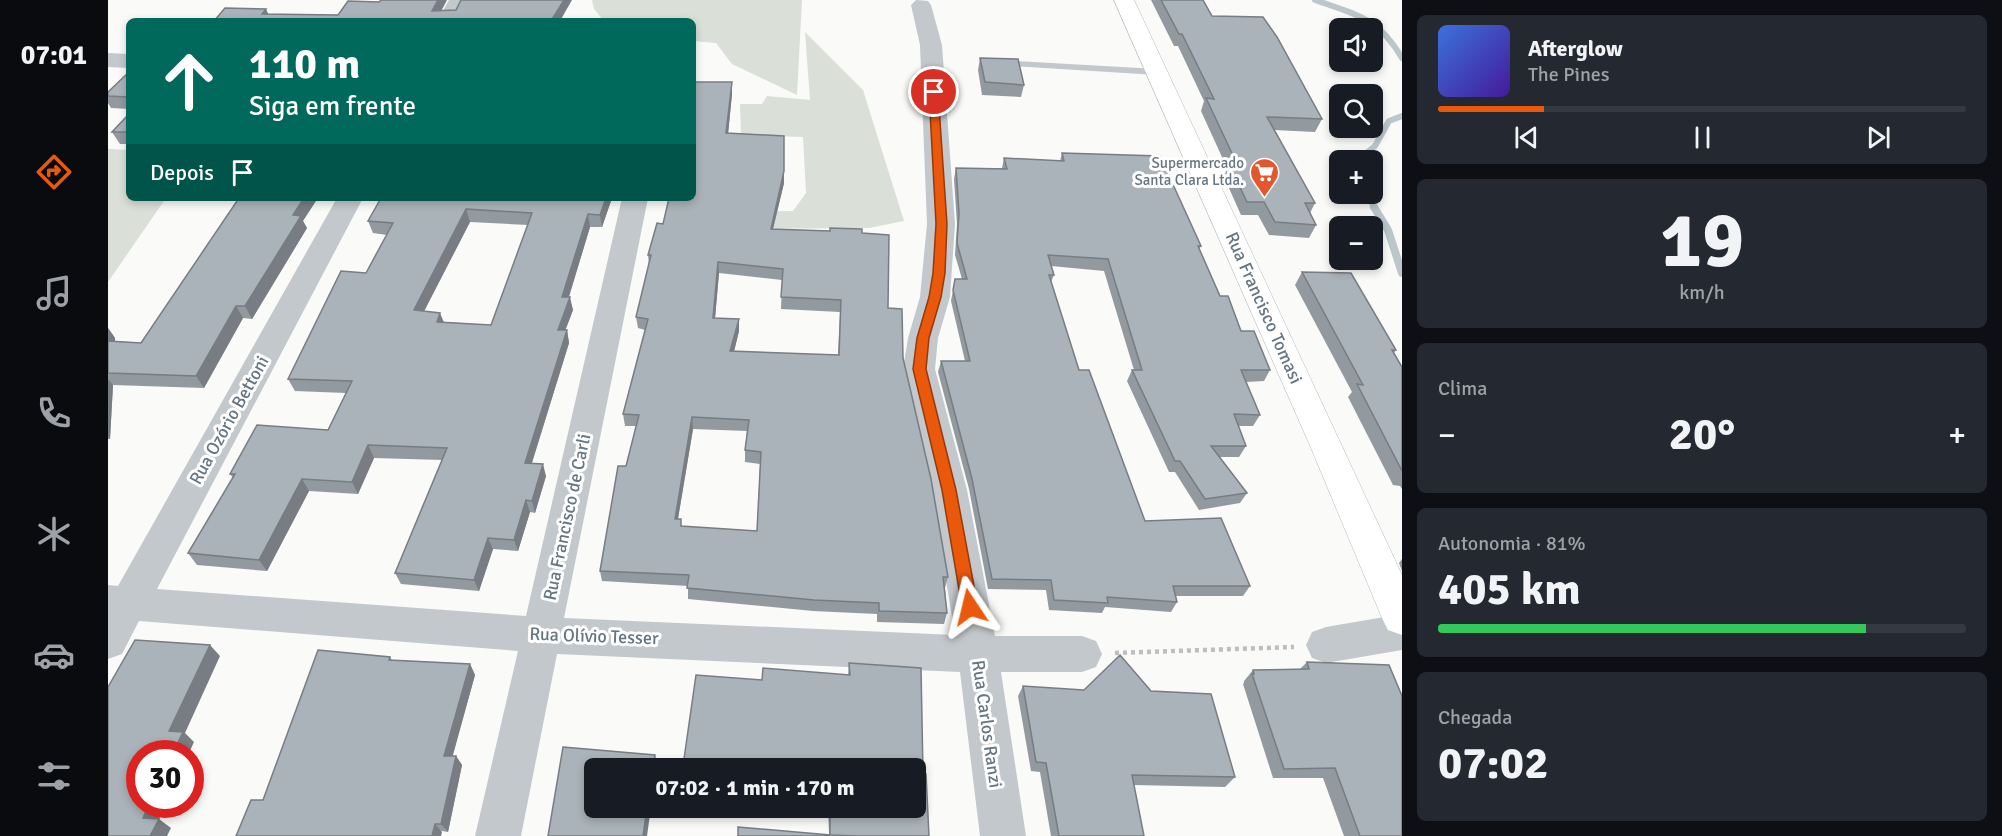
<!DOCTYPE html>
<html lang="pt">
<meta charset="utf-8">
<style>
:root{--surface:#171b24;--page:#242831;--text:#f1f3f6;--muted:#9ea1a6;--line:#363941;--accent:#ea580c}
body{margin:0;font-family:Signika,sans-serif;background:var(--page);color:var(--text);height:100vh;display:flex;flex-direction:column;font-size:22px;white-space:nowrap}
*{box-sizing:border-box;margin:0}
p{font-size:20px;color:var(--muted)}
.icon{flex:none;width:33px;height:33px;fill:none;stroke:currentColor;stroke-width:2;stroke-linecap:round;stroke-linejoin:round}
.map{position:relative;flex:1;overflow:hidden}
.panel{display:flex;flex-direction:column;gap:15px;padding:15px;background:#0d0f14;width:600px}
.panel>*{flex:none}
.banner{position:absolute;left:18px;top:18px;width:570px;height:183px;border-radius:9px;box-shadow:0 3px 9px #0003;background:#00695c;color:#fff;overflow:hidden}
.buttons{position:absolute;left:1221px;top:18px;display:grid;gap:12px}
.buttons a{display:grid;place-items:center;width:54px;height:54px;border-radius:9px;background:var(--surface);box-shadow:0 3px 9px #0003;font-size:30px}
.speed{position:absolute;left:18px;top:740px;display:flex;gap:12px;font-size:30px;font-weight:700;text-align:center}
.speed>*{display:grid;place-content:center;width:78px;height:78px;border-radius:50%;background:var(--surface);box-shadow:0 3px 9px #0003;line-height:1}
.speed .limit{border:9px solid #d22;background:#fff;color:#111}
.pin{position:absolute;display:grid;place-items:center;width:51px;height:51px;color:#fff;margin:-26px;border:3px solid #fff;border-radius:50%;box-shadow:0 2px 6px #0007}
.me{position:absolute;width:66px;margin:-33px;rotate:350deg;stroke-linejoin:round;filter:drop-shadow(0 0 4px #0008)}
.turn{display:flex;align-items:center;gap:21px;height:126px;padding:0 24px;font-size:27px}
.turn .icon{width:78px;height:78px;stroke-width:2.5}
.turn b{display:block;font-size:42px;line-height:51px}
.then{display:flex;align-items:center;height:57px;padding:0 24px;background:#0003;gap:12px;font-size:22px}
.big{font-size:45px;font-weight:700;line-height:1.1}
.panel .card{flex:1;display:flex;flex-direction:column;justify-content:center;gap:9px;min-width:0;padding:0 21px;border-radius:9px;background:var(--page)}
.panel .dial{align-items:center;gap:0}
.dial b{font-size:78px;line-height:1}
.song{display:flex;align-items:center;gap:18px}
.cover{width:72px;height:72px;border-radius:9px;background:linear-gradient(135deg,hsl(220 70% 55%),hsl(260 70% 35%))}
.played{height:6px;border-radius:3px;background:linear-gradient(90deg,var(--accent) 20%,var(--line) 20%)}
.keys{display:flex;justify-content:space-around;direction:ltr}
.heat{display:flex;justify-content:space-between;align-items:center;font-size:33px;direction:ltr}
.charge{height:9px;border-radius:4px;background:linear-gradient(90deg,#34c759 81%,var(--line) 0)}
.trip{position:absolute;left:476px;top:758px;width:342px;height:60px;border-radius:9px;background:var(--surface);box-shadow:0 3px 9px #0003;font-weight:700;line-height:60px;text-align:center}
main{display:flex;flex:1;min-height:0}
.tabs{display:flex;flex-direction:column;width:108px;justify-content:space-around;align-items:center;background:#090b0e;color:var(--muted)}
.tabs .icon{width:42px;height:42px}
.tabs .active{color:var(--accent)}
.tabs b{font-size:27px;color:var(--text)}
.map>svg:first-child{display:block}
.green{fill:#dadfd7}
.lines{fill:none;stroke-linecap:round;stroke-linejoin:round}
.stream-far1{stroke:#bbc7cb;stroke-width:6}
.stream{stroke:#bbc7cb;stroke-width:8}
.secondary-casing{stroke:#b3babf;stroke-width:1}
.path{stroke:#bbbfc2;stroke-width:4.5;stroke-dasharray:4 4;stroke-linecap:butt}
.lane{fill:#c3c8cc;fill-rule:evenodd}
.street{fill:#c3c8cc;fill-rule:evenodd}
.secondary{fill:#fff;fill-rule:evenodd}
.wall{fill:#929a9f;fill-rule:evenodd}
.shaded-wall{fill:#777d82}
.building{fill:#aab3b9;stroke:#777d82;stroke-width:1.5;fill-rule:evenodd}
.route{fill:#ea580c;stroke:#983908;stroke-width:1.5}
.labels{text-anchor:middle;stroke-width:6;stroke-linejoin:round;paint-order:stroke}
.far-poi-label{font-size:15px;fill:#657683;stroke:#fff;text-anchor:end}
.street-label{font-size:18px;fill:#657683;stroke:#fff}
</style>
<main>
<nav class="tabs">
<b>07:01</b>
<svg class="icon active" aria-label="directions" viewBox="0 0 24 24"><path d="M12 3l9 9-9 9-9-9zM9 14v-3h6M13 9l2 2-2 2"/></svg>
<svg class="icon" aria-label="music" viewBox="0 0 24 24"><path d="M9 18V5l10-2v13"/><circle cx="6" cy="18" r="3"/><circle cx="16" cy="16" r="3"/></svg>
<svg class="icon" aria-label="phone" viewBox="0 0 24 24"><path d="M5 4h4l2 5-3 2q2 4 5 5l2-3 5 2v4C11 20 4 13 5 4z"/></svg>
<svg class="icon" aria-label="climate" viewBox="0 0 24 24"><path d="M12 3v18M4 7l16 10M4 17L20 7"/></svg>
<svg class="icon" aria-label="car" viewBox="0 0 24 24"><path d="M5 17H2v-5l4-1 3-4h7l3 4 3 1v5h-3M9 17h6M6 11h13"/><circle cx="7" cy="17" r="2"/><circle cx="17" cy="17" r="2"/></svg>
<svg class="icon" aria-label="filters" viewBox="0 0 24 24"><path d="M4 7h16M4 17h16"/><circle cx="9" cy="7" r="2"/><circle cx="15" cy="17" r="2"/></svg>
</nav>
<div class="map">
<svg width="1294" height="836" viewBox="0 0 1294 836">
<rect width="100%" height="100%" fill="#fafaf8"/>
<path class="green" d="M484,0H694L689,95L624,64L608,43L585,41V21H496L486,9Z
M697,32L755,90L796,221L761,228L619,229L622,212L685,211L698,193L695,137L633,135L632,104H654L659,96L702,100Z
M0,149L21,150V198H58L0,282Z"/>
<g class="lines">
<path class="stream-far1" d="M1207,0C1249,15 1270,17 1294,58
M1250,160L1267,146L1281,121L1294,116
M1258,194L1267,208"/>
<path class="stream" d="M1266,207L1280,230L1294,273"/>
<defs>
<path id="secondary" d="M1006,0H1026L1294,575V635L1280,630L1274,618L1203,448Z"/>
</defs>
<use href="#secondary" class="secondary-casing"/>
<path class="path" d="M1007,653L1186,647"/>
<path class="lane" d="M890,60L1049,69L1055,72L1049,75L886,65L884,63Z"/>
<path class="street" d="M341,0H361L349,21H329Z
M808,0L820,1L823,5L834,45L847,224L842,297L830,338L827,369L859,490L887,636H974L988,641L994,654L988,667L974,672H893L918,836H872L852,672L449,654L413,836H367L410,651L31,621L14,654L0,659V585L10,586L229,198H255L49,589L418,616L514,198H540L456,618L847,635L823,490L795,369L800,338L812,297L819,224L812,45L803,5Z
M0,53L21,54V68L0,67Z
M1294,614V650L1218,663L1204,658L1198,645L1204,632L1218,627Z"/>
<use href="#secondary" class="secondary"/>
</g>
<path class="wall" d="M1043,0H1095L1104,16L1214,119L1207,132L1166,130L1207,203L1202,213L1208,225L1201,238L1161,235L1150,215H1133L1116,177L1119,168L1093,111L1096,101L1070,46H1066Z
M872,58L916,85L913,97L874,95L870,70Z
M21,72V109L3,108L0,103V92Z
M624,82V94L620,133L676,183L665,229L754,233L780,308L795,358L840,577L837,588L839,613L836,624L769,622V614L705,611L580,599V586L494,581L492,571L528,426H517L515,414L537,330L530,328L528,317L541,264L540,255ZM611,273L674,280L673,309L732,312L730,355L626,352L631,331V319L607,318ZM585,429L639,431L637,450V462L652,464L649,531L574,526L570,519Z
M21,114V144H12L4,132Z
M954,153L1093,246L1091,250L1112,296L1133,331L1162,370L1156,381L1138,382L1152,415L1145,426H1130L1138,446L1131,457H1112L1139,493L1132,503L1091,510L1067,472H1061L1019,381L1024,370H1026L996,271L943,266L946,275L943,282L971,370L1037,521L1142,586L1135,596H1068L1069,602L1063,612L997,607L994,613L941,610L938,590L880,589L861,489L830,372L833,361H857L843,301L847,279H854L847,255L849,224L846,179L848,168H894L896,158L952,161Z
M273,198H504L494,227H482L461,297L465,310L457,330H459L461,343L424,463L438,476L427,513L422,512L410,551L385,549L371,591L293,584L287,573L334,460L266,458L250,494L201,491L159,571L89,565L80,553L125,478L122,474L220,430L238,393L187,391L180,379L258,273L279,235L265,233L260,221ZM362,222L420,225L383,325L336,322L316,311Z
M195,221L199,228L144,319L135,318L96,388L5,385L2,439H0V328L7,338V341L33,343Z
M1194,272L1288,350L1286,353L1294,367V489L1292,486L1285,485L1240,397L1244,392L1187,285Z
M1294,559V571L1291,563Z
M282,657L284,660L362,664L367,675L344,756H348L354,765L340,832L155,800Z
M1199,662L1294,836H1236L1215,778H1165L1135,684L1136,683V681L1145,670L1192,669Z
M741,663L815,773L821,836H630L721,834L720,807H807V768H578L576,759L654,680L740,675Z
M915,686L976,690L1043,691L1127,777L1117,787L1026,785L1036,836H943L932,772L923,771L910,696Z"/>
<path class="shaded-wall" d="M330,0H339L328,21L324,11Z
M456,0H464L452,21H443Z
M158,9L163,20L154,14Z
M624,82V94L619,145L618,133Z
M676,171V183L662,241L663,229Z
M196,198H210L195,221L199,228L144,319L137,306L185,215Z
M498,198H504L494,227L492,215Z
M358,209L362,222L310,323L306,310Z
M480,214L482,227L457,309L454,297Z
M610,262L611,273L606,330L605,318Z
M462,297L465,310L453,342L450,330Z
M128,306L135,318L96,388L88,376Z
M332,313L337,325L329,322Z
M631,319V331L623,363L622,351Z
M0,328L7,338V353L0,344Z
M459,330L461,343L420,475L417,463Z
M0,379L5,385L2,439L0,436Z
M584,417L585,429L568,530L567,519Z
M260,445L266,458L250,494L244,482Z
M435,464L438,476L427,513L424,501Z
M194,479L201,491L159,571L151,560Z
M418,500L422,512L410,551L406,540Z
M380,538L385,549L371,591L366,580Z
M102,645L112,656L77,733L86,742L81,753H65L61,731Z
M362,664L367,675L342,766L336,756Z
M547,755L549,765V768H545Z
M348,756L354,765L340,832L333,824Z
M41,804H58L51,819L63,828L59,836H42L35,818Z
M539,807H543L539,836H535Z
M327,824L334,832L333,836H324Z"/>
<path class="building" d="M273,0H330L324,11L348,10L353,0H456L443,21H106L117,8L158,9L154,14L230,15L240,1L271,2Z
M1053,0H1095L1104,16L1155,17L1169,37L1214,119L1159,117L1207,203H1197L1208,225L1167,222L1156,202H1139L1121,164H1129L1098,98L1106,99L1074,34H1071Z
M872,58L910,59L916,85L877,82Z
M21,72V97L0,96V92Z
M585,82H624L618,133L676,136V171L663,229L722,231V228L754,229V233L781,235L780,308L794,309L795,358L823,479L840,577H835L839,613L771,611V603L706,600L579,588L581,575L492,571L510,466H518L531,415L515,414L540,319L528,317L543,255H540L549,223L555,224L561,198H585ZM610,262L675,269L673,297L733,300L731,355L622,351L631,319L605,318ZM584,417L641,420L637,450L653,452L649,531L573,526V519H567Z
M21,114V132H4Z
M954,153L1052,156L1093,246H1090L1112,296H1120L1133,331H1146L1162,370H1133L1152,415L1126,414L1138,446H1103L1139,493L1097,499L1072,461H1067L1024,370H1034L1000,259L940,255L946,275H941L971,370H981L1037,521L1113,518L1142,586H1065L1069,602L999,597L1000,603L946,600L943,580L884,579L864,479L833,361H862L845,290L847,279H859L849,243L851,213L848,168L899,169L896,158L956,161Z
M131,198H196L185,215L193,216L137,306H128L88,376L0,373V341L33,343Z
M273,198H498L492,215L480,214L454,297H462L450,330H459L417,463L435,464L424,501L418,500L406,540L380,538L366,580L287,573L339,448L260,445L244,482L194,479L151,560L80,553L127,474H122L149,425L220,430L244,381L180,379L233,271L258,273L285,223L260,221ZM358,209L424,213L383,325L329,322L332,313L306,310Z
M1194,272L1243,273L1288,350H1284L1294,367V471L1249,384L1255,385Z
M27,640L102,645L61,731L75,732L65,753H32V804H41L35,818L51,819L42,836H0V687Z
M210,650L282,657L281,660L362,664L336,756H348L333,824H327L324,836H128L143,800H155Z
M1012,655L1043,691L1103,694L1127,777L1024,775L1036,836H951L938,763L928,762L915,686L976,690Z
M1199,662L1281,665L1294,696V836H1252L1227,768L1176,769L1144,674H1146L1145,670L1201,669Z
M741,663L813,668L815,773L818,774L821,836H749L722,835V807H807V768H721L639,760V765L576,759L588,675L654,680L655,668L742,675Z
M455,747L547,755L545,768H486V807H539L535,836H440Z
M630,827L722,835V836H630Z"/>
<path class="route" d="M826,89L830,92L839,224L837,273L833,297L821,338L818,369L848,490L870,607L867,612L862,614L856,612L854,607L834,490L805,369L809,338L821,297L825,273L828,224L821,92Z"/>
<defs>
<symbol id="supermarket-pin" viewBox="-11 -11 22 30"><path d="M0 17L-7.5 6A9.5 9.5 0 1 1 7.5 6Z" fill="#e4572e" stroke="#fff"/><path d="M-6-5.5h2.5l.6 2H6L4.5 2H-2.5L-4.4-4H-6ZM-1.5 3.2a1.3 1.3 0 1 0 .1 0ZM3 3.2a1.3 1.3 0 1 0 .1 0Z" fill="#fff"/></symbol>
</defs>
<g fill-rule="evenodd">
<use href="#supermarket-pin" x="1140" y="156" width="33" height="45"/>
</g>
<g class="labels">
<g class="far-poi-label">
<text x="1136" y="168">Supermercado<tspan x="1136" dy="17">Santa Clara Ltda.</tspan></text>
</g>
<g class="street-label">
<text transform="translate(1156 308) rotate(66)" y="6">Rua Francisco Tomasi</text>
<text transform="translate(121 420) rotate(-61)" y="6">Rua Ozório Bettoni</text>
<text transform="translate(459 517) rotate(-78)" y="6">Rua Francisco de Carli</text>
<text transform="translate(486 636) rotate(2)" y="6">Rua Olívio Tesser</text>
<text transform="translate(879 724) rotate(82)" y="6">Rua Carlos Ranzi</text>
</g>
</g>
</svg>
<div class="buttons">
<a><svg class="icon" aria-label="sound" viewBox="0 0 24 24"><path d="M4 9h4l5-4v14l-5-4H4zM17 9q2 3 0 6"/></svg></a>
<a><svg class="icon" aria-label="search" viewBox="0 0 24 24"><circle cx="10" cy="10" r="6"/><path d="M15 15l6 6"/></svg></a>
<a>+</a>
<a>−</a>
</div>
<div class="speed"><div class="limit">30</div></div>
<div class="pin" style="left:826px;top:92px;background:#d93025"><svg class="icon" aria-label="arrive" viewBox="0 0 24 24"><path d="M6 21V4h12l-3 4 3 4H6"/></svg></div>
<svg class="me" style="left:862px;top:607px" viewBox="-20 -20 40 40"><path d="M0-17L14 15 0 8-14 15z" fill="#ea580c" stroke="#fff" stroke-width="4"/></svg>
<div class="trip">07:02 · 1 min · 170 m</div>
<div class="banner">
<div class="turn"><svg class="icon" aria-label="ahead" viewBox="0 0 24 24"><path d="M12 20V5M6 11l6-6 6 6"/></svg><div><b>110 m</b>Siga em frente</div></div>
<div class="then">Depois<svg class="icon" aria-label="arrive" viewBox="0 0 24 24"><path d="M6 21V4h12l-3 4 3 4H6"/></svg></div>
</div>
</div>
<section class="panel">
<div class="card">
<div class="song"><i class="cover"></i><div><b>Afterglow</b><p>The Pines</p></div></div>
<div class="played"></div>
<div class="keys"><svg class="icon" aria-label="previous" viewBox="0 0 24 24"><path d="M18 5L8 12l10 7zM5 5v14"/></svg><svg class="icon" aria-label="pause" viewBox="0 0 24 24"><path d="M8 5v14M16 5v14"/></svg><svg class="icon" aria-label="next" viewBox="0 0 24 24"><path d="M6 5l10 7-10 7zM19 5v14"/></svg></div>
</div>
<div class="card dial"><b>19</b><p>km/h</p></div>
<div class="card"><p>Clima</p>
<div class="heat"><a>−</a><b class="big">20°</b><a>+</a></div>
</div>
<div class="card"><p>Autonomia · 81%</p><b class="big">405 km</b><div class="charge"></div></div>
<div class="card"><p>Chegada</p><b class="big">07:02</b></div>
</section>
</main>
